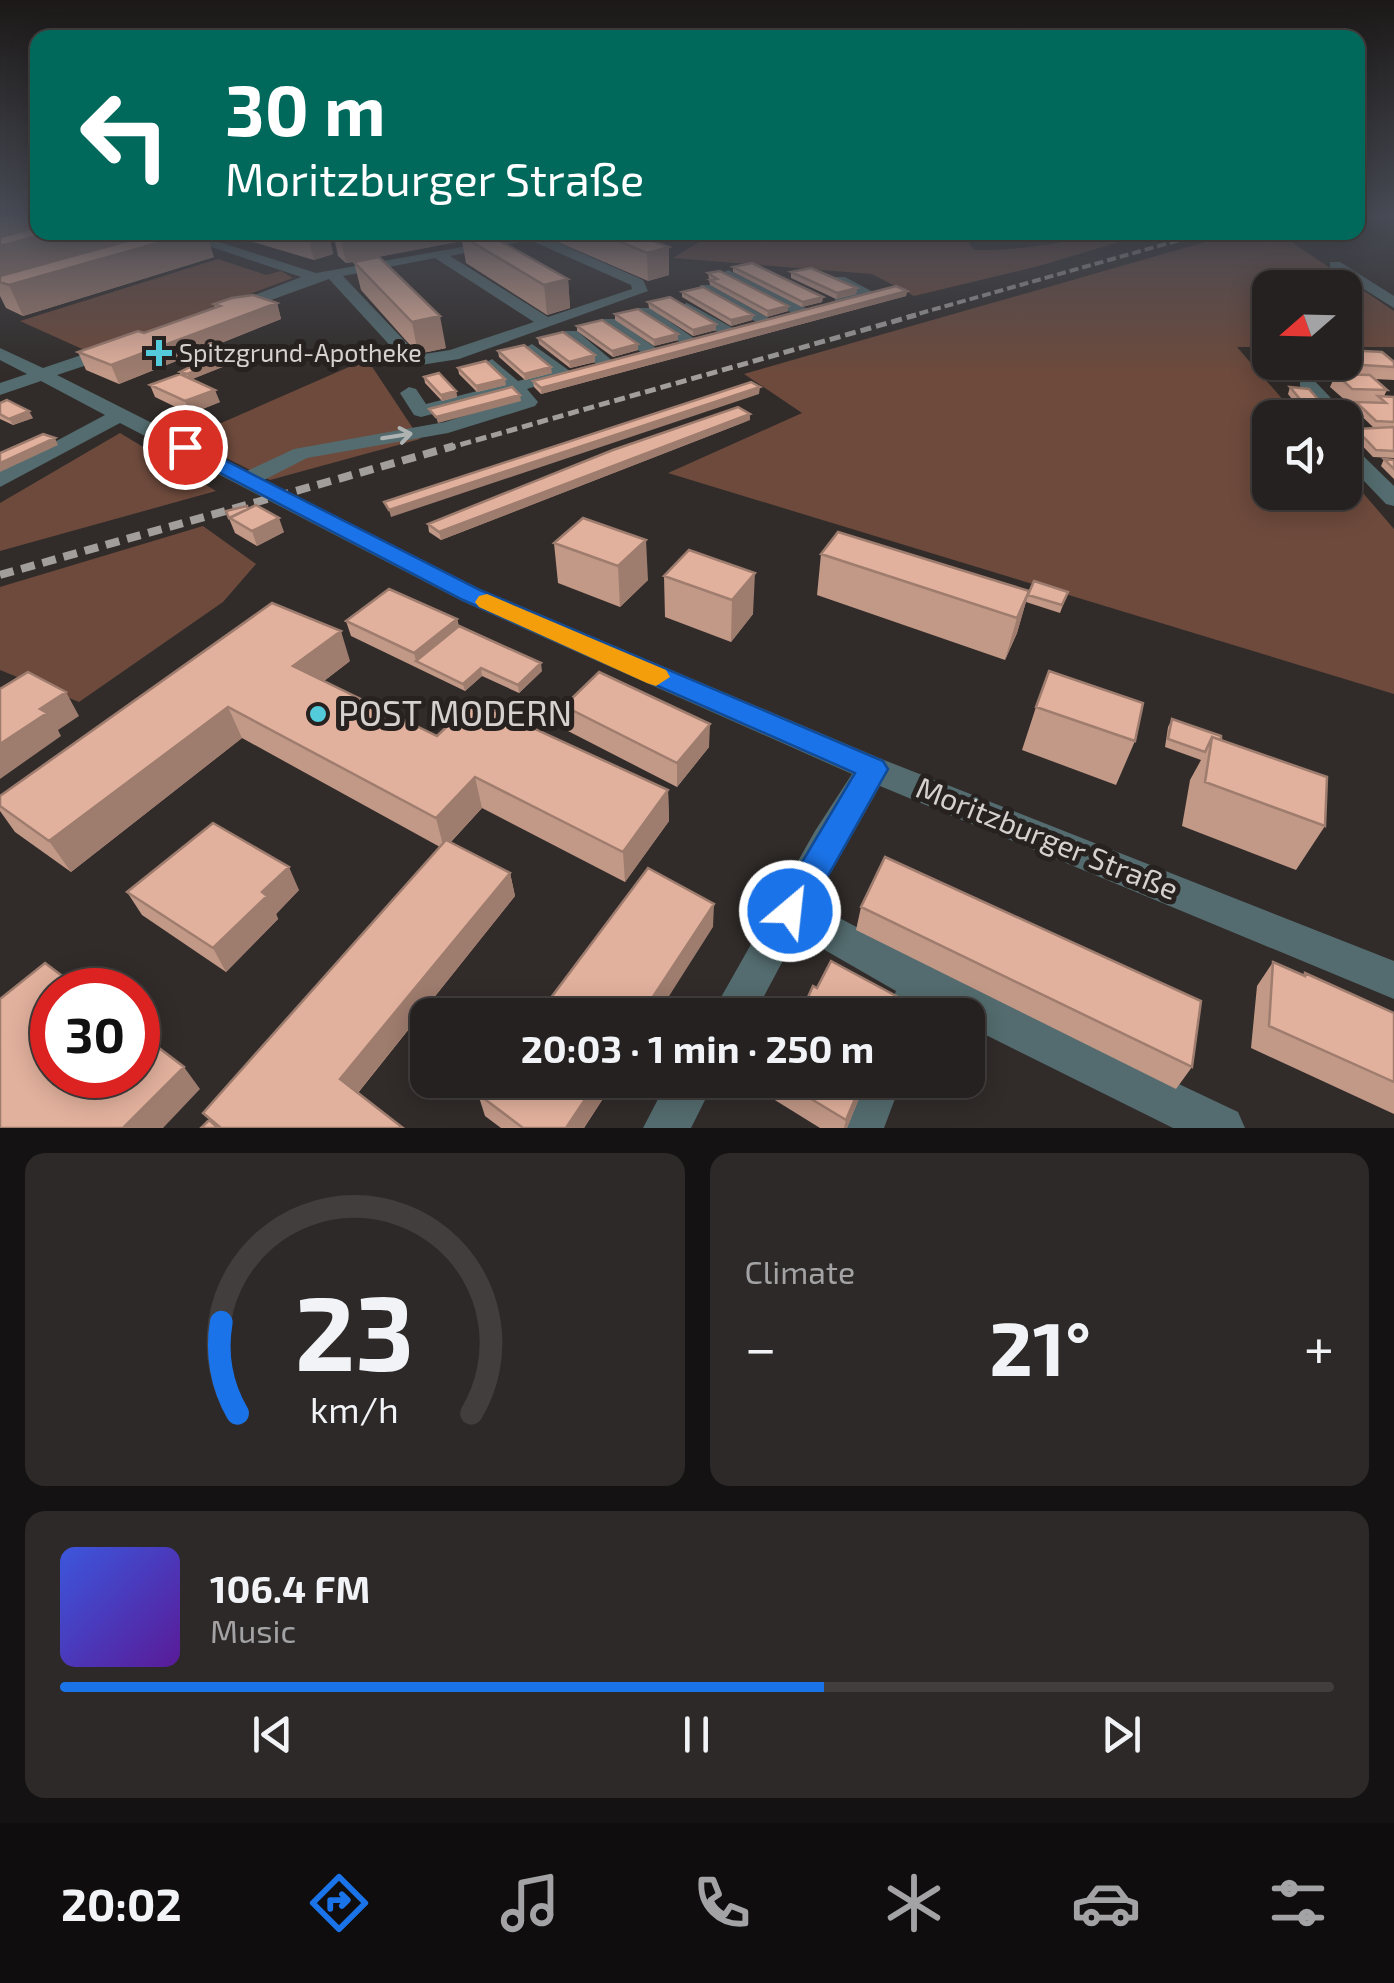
<!DOCTYPE html>
<meta charset="utf-8">
<style>
:root{--surface:#252120;--page:#2d2929;--text:#f1f3f6;--muted:#a3a3a5;--line:#423e3e;--accent:#1a73e8}
body{margin:0;font-family:"Exo 2",sans-serif;background:var(--page);color:var(--text);height:100vh;display:flex;flex-direction:column;font-size:38px;white-space:nowrap}
*{box-sizing:border-box;margin:0}
p{font-size:32px;color:var(--muted)}
.icon{flex:none;width:55px;height:55px;fill:none;stroke:currentColor;stroke-width:2;stroke-linecap:round;stroke-linejoin:round}
.map{position:relative;height:1128px;overflow:hidden}
.panel{display:flex;flex-direction:column;gap:25px;padding:25px;background:#141212;flex:1}
.panel>*{flex:none}
.hud{position:absolute;left:30px;top:30px;width:1335px;height:210px;border-radius:20px;box-shadow:0 5px 25px #0003,0 0 0 2px var(--line);background:#00695c;color:#fff;overflow:hidden}
.needle{width:65px;rotate:250deg}
.controls{position:absolute;left:1252px;top:270px;display:grid;gap:20px}
.controls a{display:grid;place-items:center;width:110px;height:110px;border-radius:20px;background:var(--surface);box-shadow:0 5px 25px #0003,0 0 0 2px var(--line);font-size:50px}
.speed{position:absolute;left:30px;top:968px;display:flex;gap:20px;font-size:50px;font-weight:700;text-align:center}
.speed>*{display:grid;place-content:center;width:130px;height:130px;border-radius:50%;background:var(--surface);box-shadow:0 5px 25px #0003,0 0 0 2px var(--line);line-height:1}
.speed .limit{border:15px solid #d22;background:#fff;color:#111}
.pin{position:absolute;display:grid;place-items:center;width:85px;height:85px;color:#fff;margin:-42px;border:5px solid #fff;border-radius:50%;box-shadow:0 2px 10px #0007}
.me{position:absolute;width:110px;margin:-55px;rotate:28deg;stroke-linejoin:round;filter:drop-shadow(0 0 8px #0008)}
.turn{display:flex;align-items:center;gap:35px;height:210px;padding:0 30px;font-size:45px}
.turn .icon{width:130px;height:130px;stroke-width:2.5}
.turn b{display:block;font-size:70px;line-height:85px}
.big{font-size:75px;font-weight:700;line-height:1.1}
.panel .card{flex:1;display:flex;flex-direction:column;justify-content:center;gap:15px;min-width:0;padding:0 35px;border-radius:20px;background:var(--page)}
.panel .dial{align-items:center;gap:0}
.dial svg{height:260px;overflow:visible;fill:none;stroke:var(--line);stroke-width:7;stroke-linecap:round;text-anchor:middle}
.dial text{fill:var(--text);stroke:none}
.song{display:flex;align-items:center;gap:30px}
.cover{width:120px;height:120px;border-radius:15px;background:linear-gradient(135deg,hsl(230 70% 55%),hsl(270 70% 35%))}
.played{height:10px;border-radius:5px;background:linear-gradient(90deg,var(--accent) 60%,var(--line) 60%)}
.keys{display:flex;justify-content:space-around;direction:ltr}
.heat{display:flex;justify-content:space-between;align-items:center;font-size:55px;direction:ltr}
.panel .tiles{flex:1;display:grid;gap:25px;grid-template-columns:1fr 1fr}
.card:last-child{grid-column:span 2}
.trip{position:absolute;left:410px;top:998px;width:575px;height:100px;border-radius:20px;background:var(--surface);box-shadow:0 5px 25px #0003,0 0 0 2px var(--line);font-weight:700;line-height:100px;text-align:center}
.menu{display:flex;height:160px;justify-content:space-around;align-items:center;background:#0f0d0d;color:var(--muted)}
.menu .icon{width:70px;height:70px}
.menu .selected{color:var(--accent)}
.menu b{font-size:45px;color:var(--text)}
.map>svg:first-child{display:block}
.green{fill:#6d4a3c}
.lines{fill:none;stroke-linecap:round;stroke-linejoin:round}
.minor{fill:#546c6f;fill-rule:evenodd}
.rail-far2{stroke:#a19e9c;stroke-width:4;stroke-dasharray:9 4;stroke-linecap:butt}
.rail-far1{stroke:#a19e9c;stroke-width:5;stroke-dasharray:11 5;stroke-linecap:butt}
.rail{stroke:#a19e9c;stroke-width:8;stroke-dasharray:14 8;stroke-linecap:butt}
.wall{fill:#c29887}
.shaded-wall{fill:#9e7c6e}
.building{fill:#e2b19d;stroke:#9e7c6e;stroke-width:2.5}
.oneway{stroke:#aeb3b2}
.route{fill:#1a73e8;stroke:#114b97;stroke-width:2.5}
.slow{fill:#f59e0b}
.poi-dot{fill:#53cbdb;stroke:#272220;stroke-width:4}
.labels{text-anchor:middle;stroke-width:10;stroke-linejoin:round;paint-order:stroke}
.far-poi-label{font-size:25px;fill:#d4d1cf;stroke:#272220;text-anchor:start}
.street-label{font-size:30px;fill:#d4d1cf;stroke:#272220}
.near-poi-label{font-size:35px;fill:#d4d1cf;stroke:#272220;text-anchor:start}
</style>
<div class="map">
<svg width="1394" height="1128" viewBox="0 0 1394 1128">
<rect width="100%" height="100%" fill="#312c2a"/>
<path class="green" d="M714,233H962L974,250C1034,252 1089,233 1149,233L1039,266L914,296L872,274L673,258Z
M1233,234L1281,235L1394,311V347H1345V288H1270V347H1237L1298,417L1270,418V492H1345V472L1394,529V694L668,473L802,413L744,374Z
M218,259L266,275L281,271L293,278L91,353L20,321Z
M367,359L420,439L270,480L187,438Z
M120,433L216,491L0,551V503Z
M203,526L256,564L223,602L79,702L0,670V587Z"/>
<g class="lines">
<path class="minor" d="M167,232H188L316,273L547,232L545,237L643,280L648,291L459,359L414,366L408,365L329,279L238,312H226V306L301,277ZM530,240L631,285L632,289L548,317L450,256ZM435,258L534,322L450,350L418,355L343,276Z
M1330,262H1340L1394,296V308L1330,268Z
M728,270L808,309L810,312L796,315L723,277L721,274Z
M835,277H845L877,294L835,305V299L855,293L835,283Z
M700,285H710L774,321L760,324L700,291Z
M687,303L733,328L735,331L721,334L681,311V305Z
M638,308H650L698,341L684,345L638,314Z
M603,319H615L660,351L645,355L603,325Z
M565,331H577L615,363L600,367L565,339Z
M532,344L574,374L527,389L538,402L535,406L448,433L307,458L264,480L480,589L884,760L1394,961V999L880,786L813,904L934,968L1238,1112L1245,1128H1173L968,1026V1015H945L930,1008L928,1015H886L896,991L797,934L754,1015H711L815,831L852,774L462,601L120,423L0,487V471L105,415L41,381L0,395V383L27,374L0,360V348L43,368L108,346H120V354L57,375L247,471L294,449L445,422L515,400L510,394L421,417L414,415L400,393L409,387L416,389L426,404L501,385L483,364L492,359L518,381L551,372L523,349Z
M1306,376L1312,378L1346,414V422L1345,418H1328L1300,386V378Z
M1345,443L1352,445L1394,486V506L1386,504L1345,461Z
M668,1080H715L691,1128H643Z
M858,1080H902L884,1128H838Z"/>
<path class="rail-far2" d="M907,317L1208,232"/>
<path class="rail-far1" d="M445,449L916,315"/>
<path class="rail" d="M0,575L454,446"/>
</g>
<path class="wall" d="M0,215L38,232H143L145,237L214,257L23,316L6,308L0,296Z
M219,232H328L333,254L314,260Z
M333,232H508L490,236L568,279L570,308L547,315L466,263L462,241L361,260L446,348L418,354L361,290L354,262L346,263L338,256Z
M551,232H630L669,275L648,281L551,239Z
M733,267L823,297L822,302L802,307L733,272Z
M791,272L857,288L856,294L836,299L791,278Z
M708,273L788,311L767,317L710,285Z
M907,291L906,296L541,394L534,387L533,381Z
M682,292L753,315L752,320L731,326L682,297Z
M648,302L716,330L693,336L649,308Z
M277,303L281,319L119,384L86,370L78,352L144,333L215,308L214,304Z
M615,314L678,340L654,346L615,320Z
M577,326L638,344V350L613,357L577,331Z
M538,338L595,362L570,368L539,344Z
M1266,345L1270,346V362H1394V380L1374,379L1387,390L1384,396L1394,397V458L1373,457L1353,436L1356,429L1382,428L1373,427L1353,408L1356,402L1375,403L1346,401L1330,387L1335,376L1276,373L1261,358Z
M498,351L552,373L525,380L499,357Z
M238,354L240,360L192,379L220,402L190,414L155,397L150,385L180,374V372Z
M458,368L506,385L477,392L459,374Z
M424,377L456,391L457,397L442,401L425,383Z
M1290,387L1323,405L1320,412L1301,411L1288,394Z
M0,403L33,418L13,425L0,419Z
M750,420L441,540L429,532L428,524Z
M1384,459L1394,460V479L1381,466Z
M248,509L284,532L257,546L235,533L226,511Z
M583,518L648,580L620,607L558,583L554,543Z
M689,550L753,614L731,642L665,617L664,576Z
M821,554L1029,591L1017,633L1005,660L817,595Z
M1068,592L1060,613L1026,602L1028,595Z
M457,619L459,626L542,671L519,693L482,676L465,691L351,636L346,621Z
M350,661L324,681L437,736L668,790L669,821L625,882L482,808L451,842L510,873L515,896L358,1093L403,1128H201L209,1120L203,1113L440,847L242,738L71,872L15,832L0,811V796Z
M564,706L709,747L677,787L566,730Z
M1036,707L1135,741L1116,785L1022,750Z
M1172,719L1221,740L1325,826L1296,870L1182,826L1190,780L1201,760L1165,747L1168,727Z
M299,890L276,914L278,919L226,972L142,915L127,892Z
M861,907L1192,1067L1176,1089L856,930Z
M1273,962L1303,975L1305,973L1394,1013V1114L1251,1048L1257,986Z
M489,1080H615L584,1128H501L485,1116L478,1094Z
M772,1080H863L858,1101L847,1128H820L770,1097Z"/>
<path class="shaded-wall" d="M0,215H38V231L0,240Z
M53,232H143L145,238L0,278V246Z
M196,232H206L214,257L23,316L9,285Z
M328,232L333,254L314,260L307,233Z
M358,232H508L469,240L462,236V241L346,263L340,236Z
M669,247V275L648,281L647,253Z
M568,279L570,308L547,315L544,285Z
M857,288L856,294L836,299L837,293Z
M907,291L906,296L541,394V388Z
M823,297L822,302L802,307L803,302Z
M277,303L281,319L119,384L111,365Z
M788,306V311L767,317L768,311Z
M753,315L752,320L731,326V320Z
M440,316L446,348L418,354L412,322Z
M716,324V330L693,336V330Z
M678,334V340L654,346V340Z
M638,344V350L613,357L612,351Z
M238,354L240,360L190,380L187,374Z
M595,355V362L570,368L569,362Z
M551,367L552,373L525,380L524,374Z
M505,379L506,385L477,392L476,386Z
M760,387L759,394L391,517L389,510Z
M215,390L220,402L190,414L185,401Z
M456,391L457,397L442,401L441,395Z
M520,395L521,401L438,423L436,417Z
M29,411L33,418L13,425L9,419Z
M750,414V420L441,540L439,532Z
M55,438L58,445L0,472V463Z
M279,518L284,532L257,546L252,531Z
M646,540L648,580L620,607L618,566Z
M755,573L753,614L731,642L732,600Z
M1029,591L1017,633L1005,660L1017,618Z
M457,619L460,634L416,661L414,653Z
M341,631L350,661L304,696L293,666Z
M541,663L542,671L519,693L518,685Z
M481,668L482,676L465,691L463,684Z
M66,692L79,716L58,730L61,736L0,779V744L40,709Z
M228,707L242,738L71,872L49,841Z
M710,724L709,747L677,787V763Z
M475,777L482,808L444,849L436,818Z
M668,790L669,821L625,882L623,852Z
M289,867L299,890L276,914L278,919L226,972L213,948L262,892Z
M510,873L515,896L351,1101L340,1079Z
M714,904L713,927L657,1015H641Z
M184,1067L200,1089L163,1128H123Z
M598,1080H615L584,1128H566Z
M863,1080L858,1101L847,1128H844L846,1120Z"/>
<path class="building" d="M38,227V232H53L0,246V237Z
M160,232H196L9,285L0,282V276Z
M336,232H358L340,236Z
M478,232H484L568,279L544,285L462,236Z
M597,232H630L669,247L647,253Z
M379,257L440,316L412,322L354,262Z
M752,263L823,297L803,302L733,267Z
M811,268L857,288L837,293L791,272Z
M720,271L788,306L768,311L710,280L717,279L708,273Z
M896,286L907,291L541,388L533,381Z
M703,287L753,315L731,320L682,292Z
M253,295L277,303L111,365L78,352L138,331L144,333L220,306L214,304L232,298Z
M670,297L716,324L693,330L648,302Z
M638,309L678,334L654,340L615,314Z
M602,320L638,344L612,351L577,326Z
M563,332L595,355L569,362L538,338Z
M524,345L551,367L524,374L498,351Z
M1345,350L1382,352L1394,362V367L1315,362H1345Z
M238,354L187,374L180,372L215,355Z
M486,361L505,379L476,386L458,368Z
M439,373L456,391L441,395L424,377Z
M180,374L215,390L185,401L150,385Z
M1336,374L1370,375L1387,390L1352,389Z
M751,382L760,387L389,510L384,502Z
M512,387L520,395L436,417L429,409Z
M1290,387L1309,389L1323,405L1304,404Z
M1378,396L1394,397V422L1376,421L1356,402L1386,403Z
M7,400L29,411L9,419L0,414V403Z
M738,407L750,414L439,532L428,524L613,450Z
M1394,427V451L1376,450L1356,429Z
M43,434L55,438L0,463V453Z
M1384,459L1394,460V469Z
M256,505L279,518L252,531L230,518Z
M247,506L248,509L229,518L226,511Z
M583,518L646,540L618,566L554,543Z
M838,532L1029,591L1017,618L821,554Z
M689,550L755,573L732,600L664,576Z
M1034,581L1068,592L1062,605L1028,595Z
M389,589L457,619L414,653L346,621Z
M272,603L341,631L293,666L437,736L474,701L668,790L623,852L475,777L436,818L228,707L49,841L0,806V796Z
M459,626L541,663L518,685L481,668L463,684L416,661Z
M1049,671L1143,703L1135,741L1036,707Z
M28,672L66,692L40,709L47,713L0,744V689Z
M599,672L710,724L677,763L564,706Z
M1172,719L1221,736V740L1212,737L1205,752L1168,739Z
M1212,737L1327,777L1325,826L1205,782Z
M213,823L289,867L262,892L267,896L213,948L127,892Z
M446,840L510,873L340,1079L403,1128H221L203,1113Z
M885,857L1201,1001L1192,1067L861,907Z
M648,868L714,904L641,1015H538Z
M831,961L898,997L889,1015H800L813,986L817,988Z
M1273,962L1305,976V973L1394,1013V1082L1269,1026Z
M45,963L81,990H52V1075H138V1032L184,1067L123,1128H0V999Z
M489,1080H598L566,1128H523L478,1094Z
M780,1080H863L846,1120Z
M209,1120L218,1128H201Z"/>
<defs><path id="oneway-shaft" d="M-6 0H5M1.5-3L5.5 0L1.5 3" fill="none" stroke-width="1.6" stroke-linecap="round" stroke-linejoin="round" transform="scale(2.5)"/></defs>
<use class="oneway" href="#oneway-shaft" transform="translate(397 436) rotate(-9)"/>
<linearGradient id="sky" x2="0" y2="1"><stop stop-color="#1b1817"/><stop offset="0.58" stop-color="#484b55"/><stop offset="1" stop-color="#484b55" stop-opacity="0"/></linearGradient>
<rect width="1394" height="373" fill="url(#sky)"/>
<path class="route" d="M178,443H191L480,590L883,761L888,769L802,922L790,927L778,922L773,911L855,773L463,600L178,451Z"/>
<path class="slow" d="M487,594L666,670L670,677L656,686L647,683L479,607L475,602L479,596Z"/>
<g class="poi-dot">
<path d="M154 338h10v10h10v10h-10v10h-10v-10h-10v-10h10z"/>
<circle cx="318" cy="714" r="10"/>
</g>
<g class="labels">
<g class="far-poi-label">
<text x="179" y="362">Spitzgrund-Apotheke</text>
</g>
<g class="street-label">
<text transform="translate(1047 839) rotate(22)" y="10">Moritzburger Straße</text>
</g>
<g class="near-poi-label">
<text x="338" y="726">POST MODERN</text>
</g>
</g>
</svg>
<div class="controls">
<a><svg class="needle" viewBox="-14 -14 28 28"><path d="M0-13l5 13h-10z" fill="#e53935"/><path d="M0 13l5-13h-10z" fill="#a3a3a5"/></svg></a>
<a><svg class="icon" aria-label="sound" viewBox="0 0 24 24"><path d="M4 9h4l5-4v14l-5-4H4zM17 9q2 3 0 6"/></svg></a>
</div>
<div class="speed"><div class="limit">30</div></div>
<div class="pin" style="left:185px;top:447px;background:#d93025"><svg class="icon" aria-label="arrive" viewBox="0 0 24 24"><path d="M6 21V4h12l-3 4 3 4H6"/></svg></div>
<svg class="me" style="left:790px;top:911px" viewBox="-20 -20 40 40"><circle r="17" fill="#1a73e8" stroke="#fff" stroke-width="3"/><path d="M0-11L8 9 0 5-8 9z" fill="#fff"/></svg>
<div class="trip">20:03 · 1 min · 250 m</div>
<div class="hud">
<div class="turn"><svg class="icon" aria-label="left" viewBox="0 0 24 24"><path d="M17 20v-9H6M10 6l-5 5 5 5"/></svg><div><b>30 m</b>Moritzburger Straße</div></div>
</div>
</div>
<section class="panel">
<div class="tiles">
<div class="card dial"><svg viewBox="0 0 100 80">
<path d="M14 69A42 42 0 1 1 86 69"/>
<path d="M14 69A42 42 0 0 1 9 41" stroke="#1a73e8"/>
<text x="50" y="56" font-size="32" font-weight="700">23</text>
<text x="50" y="72" font-size="11">km/h</text>
</svg></div>
<div class="card"><p>Climate</p>
<div class="heat"><a>−</a><b class="big">21°</b><a>+</a></div>
</div>
<div class="card">
<div class="song"><i class="cover"></i><div><b>106.4 FM</b><p>Music</p></div></div>
<div class="played"></div>
<div class="keys"><svg class="icon" aria-label="previous" viewBox="0 0 24 24"><path d="M18 5L8 12l10 7zM5 5v14"/></svg><svg class="icon" aria-label="pause" viewBox="0 0 24 24"><path d="M8 5v14M16 5v14"/></svg><svg class="icon" aria-label="next" viewBox="0 0 24 24"><path d="M6 5l10 7-10 7zM19 5v14"/></svg></div>
</div>
</div>
</section>
<nav class="menu">
<b>20:02</b>
<svg class="icon selected" aria-label="directions" viewBox="0 0 24 24"><path d="M12 3l9 9-9 9-9-9zM9 14v-3h6M13 9l2 2-2 2"/></svg>
<svg class="icon" aria-label="music" viewBox="0 0 24 24"><path d="M9 18V5l10-2v13"/><circle cx="6" cy="18" r="3"/><circle cx="16" cy="16" r="3"/></svg>
<svg class="icon" aria-label="phone" viewBox="0 0 24 24"><path d="M5 4h4l2 5-3 2q2 4 5 5l2-3 5 2v4C11 20 4 13 5 4z"/></svg>
<svg class="icon" aria-label="climate" viewBox="0 0 24 24"><path d="M12 3v18M4 7l16 10M4 17L20 7"/></svg>
<svg class="icon" aria-label="car" viewBox="0 0 24 24"><path d="M5 17H2v-5l4-1 3-4h7l3 4 3 1v5h-3M9 17h6M6 11h13"/><circle cx="7" cy="17" r="2"/><circle cx="17" cy="17" r="2"/></svg>
<svg class="icon" aria-label="filters" viewBox="0 0 24 24"><path d="M4 7h16M4 17h16"/><circle cx="9" cy="7" r="2"/><circle cx="15" cy="17" r="2"/></svg>
</nav>
